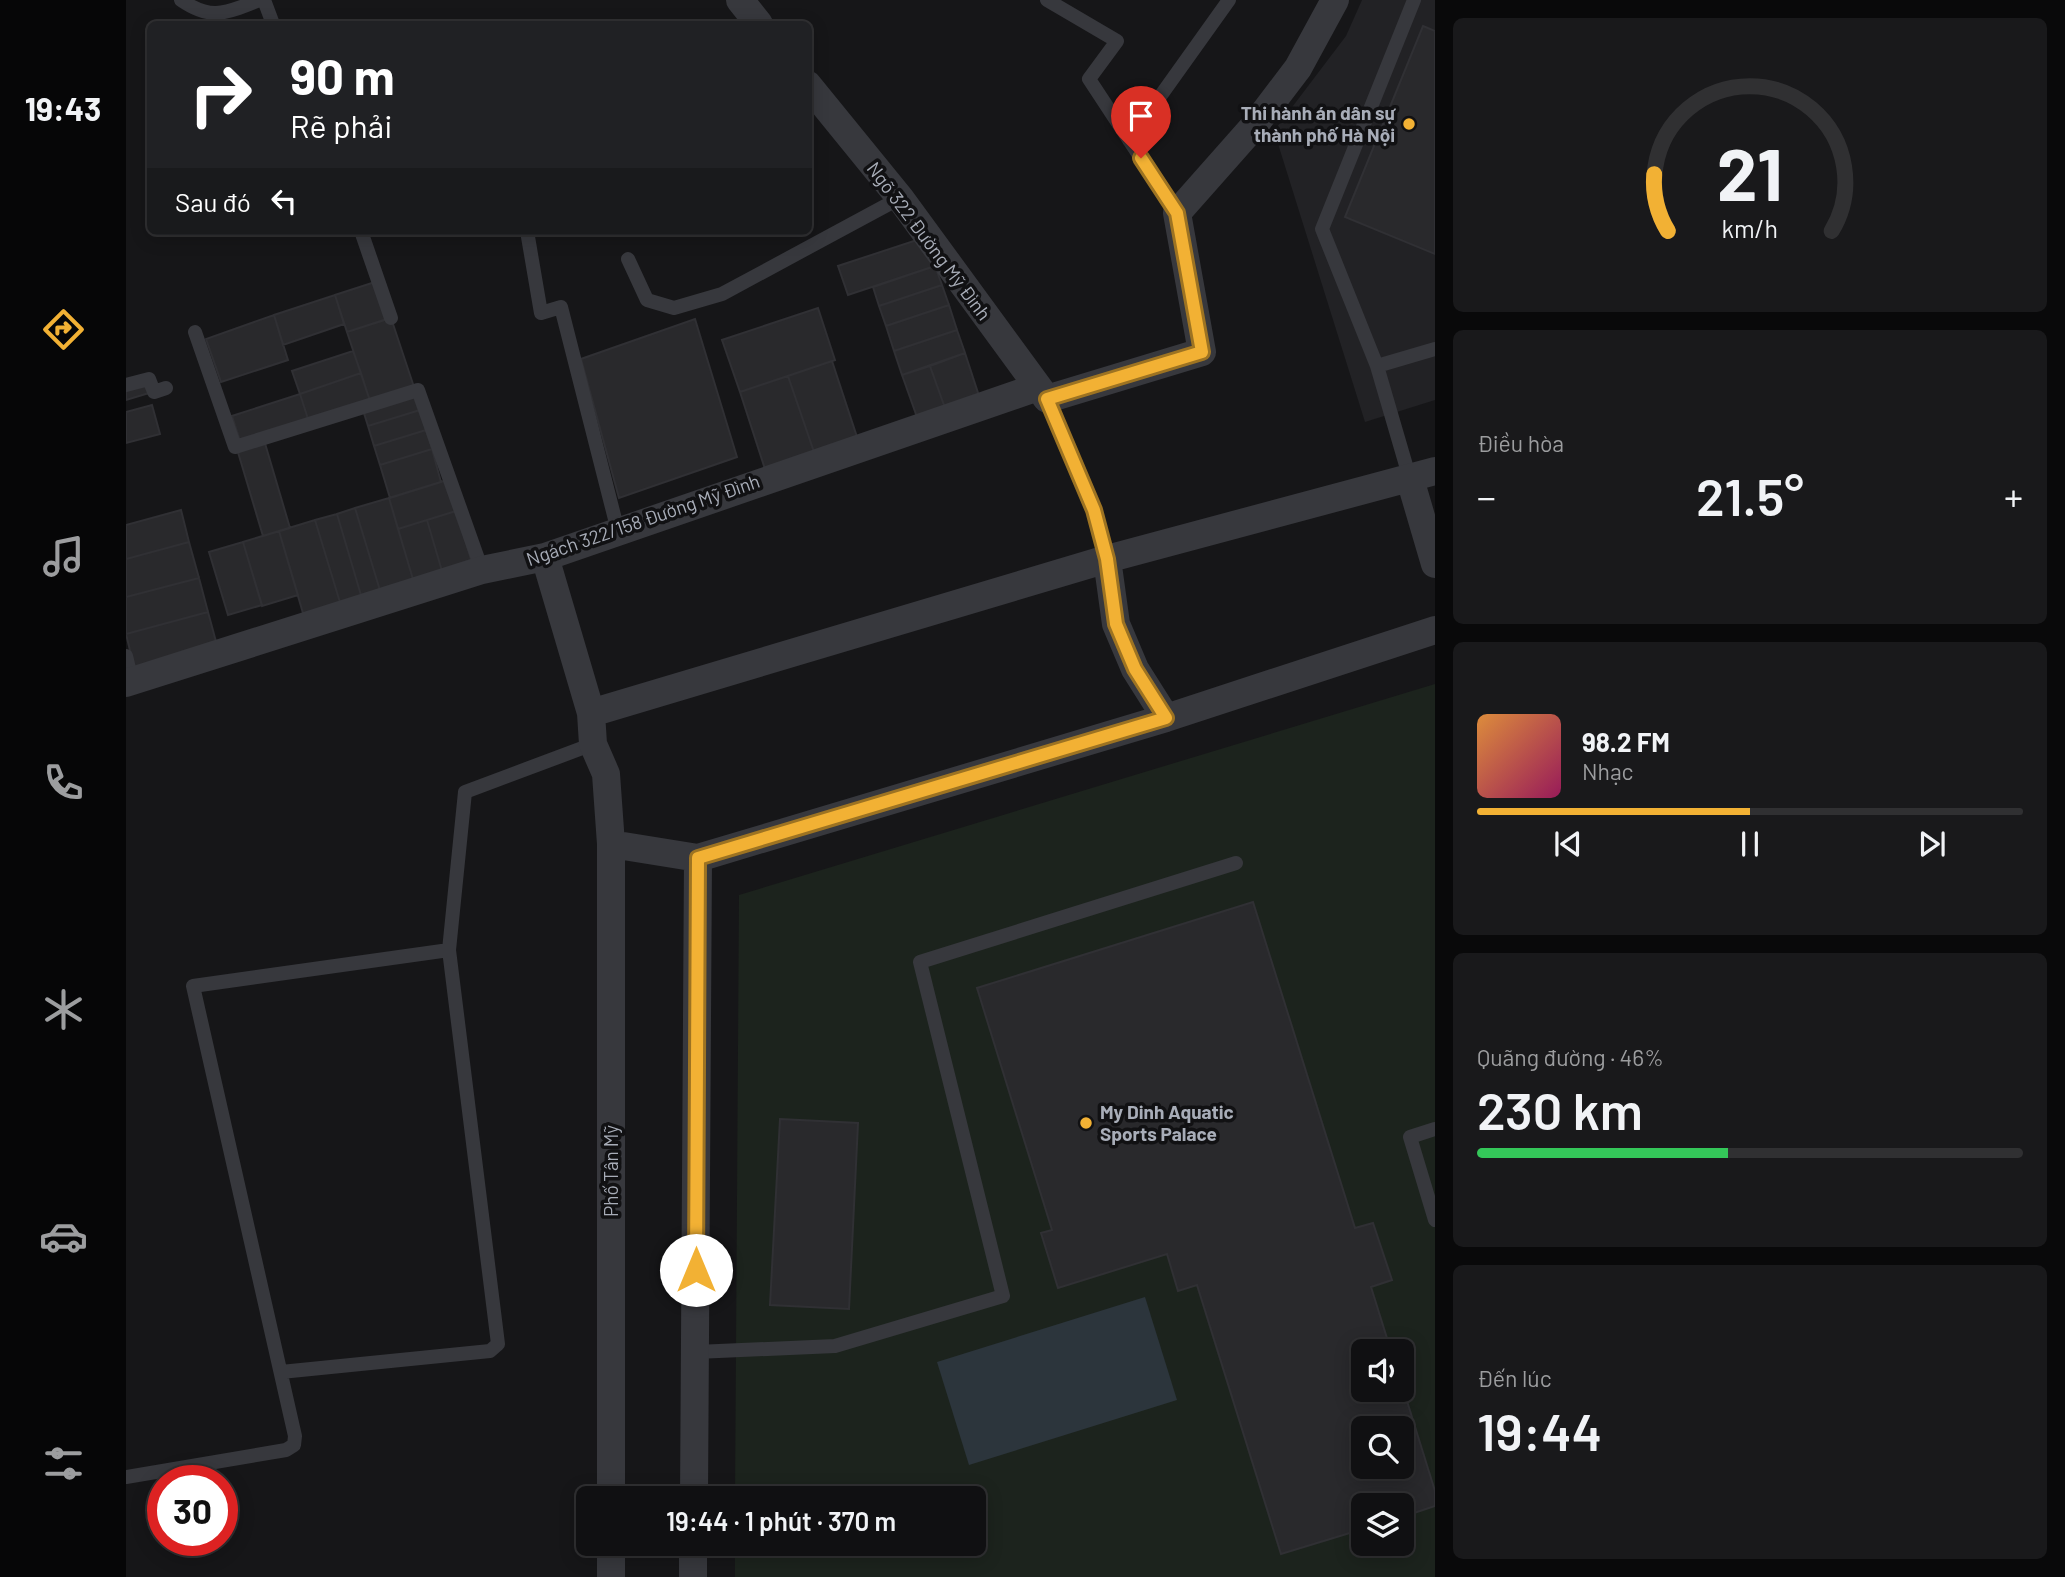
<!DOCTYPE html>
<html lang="vi">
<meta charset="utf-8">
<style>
:root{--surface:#101012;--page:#19191b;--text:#f1f3f6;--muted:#9c9d9f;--line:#303032;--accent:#f2b134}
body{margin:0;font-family:Barlow,sans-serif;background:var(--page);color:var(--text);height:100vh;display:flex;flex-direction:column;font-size:26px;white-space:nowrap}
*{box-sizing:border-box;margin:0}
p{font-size:23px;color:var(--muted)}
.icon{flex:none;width:38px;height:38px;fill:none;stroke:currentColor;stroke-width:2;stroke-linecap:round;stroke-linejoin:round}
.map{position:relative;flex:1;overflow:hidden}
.sheet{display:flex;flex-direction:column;gap:18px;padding:18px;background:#09090a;width:630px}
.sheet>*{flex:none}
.guide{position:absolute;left:21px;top:21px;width:665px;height:214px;border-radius:10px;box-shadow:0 4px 18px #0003,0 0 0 2px var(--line);background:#202124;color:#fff;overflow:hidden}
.controls{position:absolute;left:1225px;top:1339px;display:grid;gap:14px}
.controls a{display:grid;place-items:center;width:63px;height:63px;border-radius:10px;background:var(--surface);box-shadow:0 4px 18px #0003,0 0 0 2px var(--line);font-size:35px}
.speed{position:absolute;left:21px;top:1465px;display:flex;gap:14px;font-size:35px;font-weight:700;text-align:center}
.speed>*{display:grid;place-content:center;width:91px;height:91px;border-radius:50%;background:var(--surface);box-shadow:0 4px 18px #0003,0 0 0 2px var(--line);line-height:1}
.speed .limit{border:10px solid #d22;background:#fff;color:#111}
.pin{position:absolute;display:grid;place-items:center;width:60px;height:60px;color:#fff;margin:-72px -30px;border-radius:50% 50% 50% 0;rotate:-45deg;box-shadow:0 0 7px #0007}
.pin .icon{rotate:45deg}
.me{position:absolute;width:77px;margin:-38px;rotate:0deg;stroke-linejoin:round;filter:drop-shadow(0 0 5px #0008)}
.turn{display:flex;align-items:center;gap:24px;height:147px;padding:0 28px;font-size:32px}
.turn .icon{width:91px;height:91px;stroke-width:2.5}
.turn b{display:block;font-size:49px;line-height:60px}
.then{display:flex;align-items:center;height:66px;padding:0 28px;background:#0003;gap:14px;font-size:26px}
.big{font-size:52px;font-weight:600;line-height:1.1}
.sheet .tile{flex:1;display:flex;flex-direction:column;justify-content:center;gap:10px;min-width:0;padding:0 24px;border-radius:10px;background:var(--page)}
.sheet .dial{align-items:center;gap:0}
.dial svg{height:182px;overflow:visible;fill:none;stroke:var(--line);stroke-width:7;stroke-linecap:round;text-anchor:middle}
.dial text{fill:var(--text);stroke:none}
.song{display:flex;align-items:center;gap:21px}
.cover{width:84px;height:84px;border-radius:10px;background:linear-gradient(135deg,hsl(30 70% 55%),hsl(330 70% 35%))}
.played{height:7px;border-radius:4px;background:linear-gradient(90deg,var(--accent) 50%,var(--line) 50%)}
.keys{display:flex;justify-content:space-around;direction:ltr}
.heat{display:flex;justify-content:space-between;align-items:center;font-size:38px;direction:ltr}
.charge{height:10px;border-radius:5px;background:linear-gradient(90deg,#34c759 46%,var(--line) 0)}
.trip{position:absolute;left:450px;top:1486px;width:410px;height:70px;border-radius:10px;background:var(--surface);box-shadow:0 4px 18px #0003,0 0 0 2px var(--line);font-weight:600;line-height:70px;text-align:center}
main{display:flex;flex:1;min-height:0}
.tabs{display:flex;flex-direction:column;width:126px;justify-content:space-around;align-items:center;background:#060607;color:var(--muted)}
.tabs .icon{width:49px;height:49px}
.tabs .selected{color:var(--accent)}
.tabs b{font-size:32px;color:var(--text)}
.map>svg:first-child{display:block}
.built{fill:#222225}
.green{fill:#1c231d;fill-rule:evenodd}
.water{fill:#2c353c}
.building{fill:#29292c;stroke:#303034;stroke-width:2;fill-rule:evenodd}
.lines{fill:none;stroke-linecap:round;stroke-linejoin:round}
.lane{stroke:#37383d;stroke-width:14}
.street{stroke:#37383d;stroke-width:28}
.route-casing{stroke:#9d7322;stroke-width:18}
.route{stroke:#f2b134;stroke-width:12}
.poi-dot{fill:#f2b134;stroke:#111113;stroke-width:2.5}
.labels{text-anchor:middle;stroke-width:7;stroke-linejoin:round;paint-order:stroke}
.poi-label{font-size:19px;font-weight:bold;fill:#a8adb8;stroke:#111113;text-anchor:end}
.street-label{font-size:19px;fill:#a8adb8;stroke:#111113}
</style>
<main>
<nav class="tabs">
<b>19:43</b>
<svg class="icon selected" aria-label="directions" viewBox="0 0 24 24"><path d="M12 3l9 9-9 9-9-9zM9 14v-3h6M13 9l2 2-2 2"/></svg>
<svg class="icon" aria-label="music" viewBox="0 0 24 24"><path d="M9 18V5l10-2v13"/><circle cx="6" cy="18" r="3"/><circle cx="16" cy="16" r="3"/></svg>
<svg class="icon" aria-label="phone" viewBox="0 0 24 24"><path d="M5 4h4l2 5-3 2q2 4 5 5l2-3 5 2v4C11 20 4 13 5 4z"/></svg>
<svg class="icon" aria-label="climate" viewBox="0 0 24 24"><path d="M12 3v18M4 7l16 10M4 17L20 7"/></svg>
<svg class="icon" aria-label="car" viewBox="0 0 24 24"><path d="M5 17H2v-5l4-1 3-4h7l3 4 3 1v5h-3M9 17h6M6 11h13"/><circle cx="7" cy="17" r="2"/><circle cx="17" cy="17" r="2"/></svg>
<svg class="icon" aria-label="filters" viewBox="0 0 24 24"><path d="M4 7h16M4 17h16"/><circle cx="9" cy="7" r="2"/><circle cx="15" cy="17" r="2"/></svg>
</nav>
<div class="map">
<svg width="1309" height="1577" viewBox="0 0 1309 1577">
<rect width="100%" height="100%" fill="#161618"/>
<path class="built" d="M1236,0H1309V400L1239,422L1148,131L1220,36Z"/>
<path class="green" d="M1309,684V1577H609V1544H847V1498H609L613,895ZM1237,1351H1276V1390H1237ZM1237,1428H1276V1466H1237ZM1237,1505H1276V1544H1237Z"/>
<path class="water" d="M1019,1297L1051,1400L843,1465L811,1362Z"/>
<path class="building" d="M1297,26L1309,31V254L1219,217Z
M800,237L809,266L722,295L712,266Z
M809,266L816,285L753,306L747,287Z
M252,281L264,318L221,332L209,295Z
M816,285L823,305L760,326L753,306Z
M209,295L218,324L157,345L148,315Z
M823,305L831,330L768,351L760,326Z
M692,308L709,360L614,392L596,340Z
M148,315L162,360L95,382L80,339Z
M265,318L288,387L244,401L221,332Z
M569,319L611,457L493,498L455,359Z
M831,330L839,353L776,375L768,351Z
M227,351L235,373L174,394L166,371Z
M839,353L853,396L819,408L804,366Z
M706,361L731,437L688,452L662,376Z
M804,366L819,408L791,417L776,375Z
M235,373L244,401L183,422L174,394Z
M662,376L688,452L639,469L614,392Z
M20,381L23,393L0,400V387Z
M174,394L183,422L115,444L106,416Z
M289,395L294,410L242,426L237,410Z
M26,405L34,434L0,443V412Z
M294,410L300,430L248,446L242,426Z
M300,430L306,449L254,465L248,446Z
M138,440L164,528L137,536L111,449Z
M306,449L315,482L264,498L254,465Z
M321,480L330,511L272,529L263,498Z
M263,498L289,586L256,597L229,508Z
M229,508L256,597L237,602L211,514Z
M55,510L63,542L0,559V525Z
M330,511L348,569L318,578L301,520Z
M211,514L237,602L216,609L189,520Z
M189,520L216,609L179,620L153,531Z
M301,520L318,578L289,586L272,529Z
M153,531L172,595L136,606L117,542Z
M63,542L73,578L0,597V559Z
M117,542L136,605L102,615L83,552Z
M73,578L82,612L0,634V597Z
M82,612L92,649L9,671L0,634Z
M1127,902L1229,1228L1247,1223L1266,1280L1245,1287L1265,1351H1237V1390H1276V1385L1309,1491V1506L1276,1517V1505H1237V1529L1155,1554L1071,1285L1052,1291L1041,1254L932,1288L915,1233L926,1230L851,988ZM1237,1428H1276V1466H1237Z
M654,1119L732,1123L723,1309L644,1305Z"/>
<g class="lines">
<path class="lane" d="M55,0C87,22 101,12 134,0
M138,0L147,24
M921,0L991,41L963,79L1051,213
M1003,140L1103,0
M235,231L265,318
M401,231L415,313L435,307L492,531
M502,259L521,300L548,308L596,294L774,198
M69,332L109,447L292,390L356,570
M1251,366L1196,229L1288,0
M0,385L23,379L28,392L40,388
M921,399L968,510L981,559
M1284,479L1251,366L1309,349
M0,656L6,681
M1309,1129L1284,1137L1309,1220
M570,1352L709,1346L877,1296L794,962L1110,863
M155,1372L364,1351L372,1344L323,950
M0,1477L160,1450L168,1445L169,1436L67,986L323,950L339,792L467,744"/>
<path class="street" d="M614,0L633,24
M682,85L774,198L921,399L1076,352L1051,213L1128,126L1172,68L1209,0
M1284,479L1309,564
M419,557L465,713L467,744L480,774L485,844V1498
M981,559L990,624L1009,669L1040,718
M0,683L356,570L419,557L912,387
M465,713L981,559L1309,471
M485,844L572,858L1040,718L1309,630
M568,1498L572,858
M485,1577V1544
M567,1577V1544"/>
</g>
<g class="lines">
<defs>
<path id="route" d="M570,1270L572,858L1040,718L1009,669L990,624L981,559L968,510L921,399L1076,352L1051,213L1015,158"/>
</defs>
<use href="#route" class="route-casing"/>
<use href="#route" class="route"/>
</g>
<g class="poi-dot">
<circle cx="1283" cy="124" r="7"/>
<circle cx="960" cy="1123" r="7"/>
</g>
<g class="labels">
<g class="poi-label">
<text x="1269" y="120">Thi hành án dân sự<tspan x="1269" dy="22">thành phố Hà Nội</tspan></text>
<text x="974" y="1119" text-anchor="start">My Dinh Aquatic<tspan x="974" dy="22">Sports Palace</tspan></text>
</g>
<g class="street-label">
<text transform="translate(803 241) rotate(53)" y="7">Ngõ 322 Đường Mỹ Đình</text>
<text transform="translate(517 520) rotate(-19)" y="7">Ngách 322/158 Đường Mỹ Đình</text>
<text transform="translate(485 1171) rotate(-90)" y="7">Phố Tân Mỹ</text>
</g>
</g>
</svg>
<div class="controls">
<a><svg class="icon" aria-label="sound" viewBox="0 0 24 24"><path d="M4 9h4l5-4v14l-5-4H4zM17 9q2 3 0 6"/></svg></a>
<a><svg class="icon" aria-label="search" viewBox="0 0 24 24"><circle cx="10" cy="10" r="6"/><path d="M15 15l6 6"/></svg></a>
<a><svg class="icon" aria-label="layers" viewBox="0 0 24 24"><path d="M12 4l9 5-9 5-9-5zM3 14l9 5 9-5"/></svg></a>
</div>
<div class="speed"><div class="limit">30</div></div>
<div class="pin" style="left:1015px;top:158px;background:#d93025"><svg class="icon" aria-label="arrive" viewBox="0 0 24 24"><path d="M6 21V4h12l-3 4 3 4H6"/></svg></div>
<svg class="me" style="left:570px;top:1270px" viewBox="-20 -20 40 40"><circle r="19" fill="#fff"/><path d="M0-13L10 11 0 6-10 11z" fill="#f2b134"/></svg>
<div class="trip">19:44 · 1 phút · 370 m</div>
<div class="guide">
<div class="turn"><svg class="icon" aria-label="right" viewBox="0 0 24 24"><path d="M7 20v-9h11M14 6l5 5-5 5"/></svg><div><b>90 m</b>Rẽ phải</div></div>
<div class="then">Sau đó<svg class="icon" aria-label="left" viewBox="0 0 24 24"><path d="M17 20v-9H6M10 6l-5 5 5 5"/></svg></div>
</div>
</div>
<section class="sheet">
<div class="tile dial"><svg viewBox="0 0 100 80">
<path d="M14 69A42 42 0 1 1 86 69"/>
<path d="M14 69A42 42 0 0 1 8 44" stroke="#f2b134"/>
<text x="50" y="56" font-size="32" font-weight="700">21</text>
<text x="50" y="72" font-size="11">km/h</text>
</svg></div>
<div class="tile"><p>Điều hòa</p>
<div class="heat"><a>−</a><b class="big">21.5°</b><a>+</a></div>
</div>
<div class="tile">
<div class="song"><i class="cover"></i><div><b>98.2 FM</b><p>Nhạc</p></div></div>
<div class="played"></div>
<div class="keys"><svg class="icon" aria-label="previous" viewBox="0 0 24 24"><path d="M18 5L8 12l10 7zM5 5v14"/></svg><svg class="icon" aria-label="pause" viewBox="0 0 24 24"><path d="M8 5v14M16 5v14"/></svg><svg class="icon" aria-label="next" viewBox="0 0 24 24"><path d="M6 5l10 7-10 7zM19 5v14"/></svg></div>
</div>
<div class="tile"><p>Quãng đường · 46%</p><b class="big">230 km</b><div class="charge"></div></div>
<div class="tile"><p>Đến lúc</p><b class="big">19:44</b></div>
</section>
</main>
